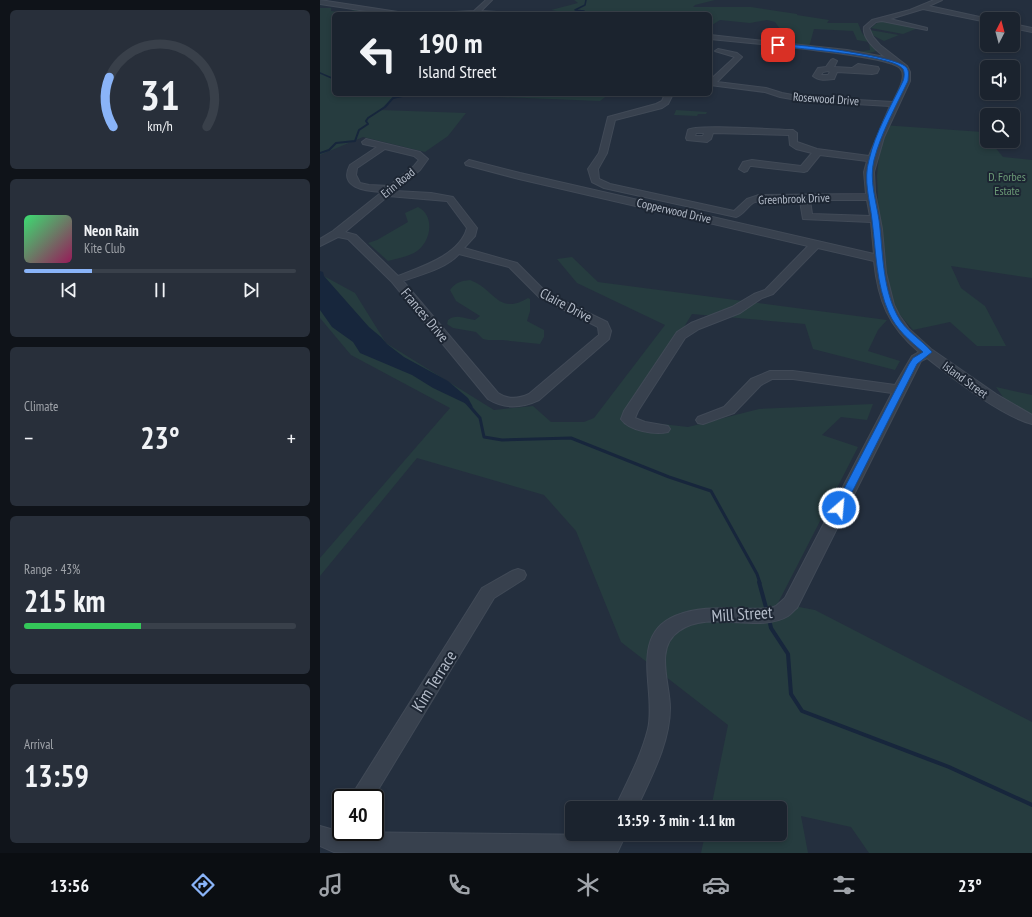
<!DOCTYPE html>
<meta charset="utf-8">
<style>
:root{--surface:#1b232e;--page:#282f3a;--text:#f1f3f6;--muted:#a0a4aa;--line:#39404a;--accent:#8ab4f8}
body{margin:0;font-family:"PT Sans Narrow",sans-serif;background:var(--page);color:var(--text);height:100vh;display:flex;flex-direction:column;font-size:15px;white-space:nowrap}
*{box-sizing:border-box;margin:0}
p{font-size:13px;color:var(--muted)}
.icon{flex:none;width:22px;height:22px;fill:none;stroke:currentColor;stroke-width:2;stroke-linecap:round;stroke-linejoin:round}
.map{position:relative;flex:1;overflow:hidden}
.drawer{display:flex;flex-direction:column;gap:10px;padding:10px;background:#0f1319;width:320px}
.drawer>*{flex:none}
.hud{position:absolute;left:12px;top:12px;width:380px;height:84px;border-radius:6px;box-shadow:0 2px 6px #0003,0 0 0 1px var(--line);background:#1b232e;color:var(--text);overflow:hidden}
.needle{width:26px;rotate:6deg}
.buttons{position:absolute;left:660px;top:12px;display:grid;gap:8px}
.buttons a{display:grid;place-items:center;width:40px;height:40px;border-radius:6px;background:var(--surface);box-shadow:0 2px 6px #0003,0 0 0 1px var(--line);font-size:20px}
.speed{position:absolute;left:12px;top:789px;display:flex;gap:8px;font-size:20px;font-weight:700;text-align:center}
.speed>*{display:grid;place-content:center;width:52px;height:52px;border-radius:50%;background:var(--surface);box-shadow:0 2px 6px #0003,0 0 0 1px var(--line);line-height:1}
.speed .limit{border:2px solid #111;border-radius:6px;background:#fff;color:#111}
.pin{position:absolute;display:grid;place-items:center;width:34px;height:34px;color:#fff;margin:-17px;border-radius:8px;box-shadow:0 2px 6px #0006}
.me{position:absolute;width:44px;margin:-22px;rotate:27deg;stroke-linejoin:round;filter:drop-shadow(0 0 3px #0008)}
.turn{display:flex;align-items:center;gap:14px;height:84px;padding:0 20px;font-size:18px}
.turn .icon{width:52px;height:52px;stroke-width:2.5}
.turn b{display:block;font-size:28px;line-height:34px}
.big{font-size:30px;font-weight:800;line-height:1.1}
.drawer .tile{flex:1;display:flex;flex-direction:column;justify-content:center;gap:6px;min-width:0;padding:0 14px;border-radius:6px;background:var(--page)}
.drawer .dial{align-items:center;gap:0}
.dial svg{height:104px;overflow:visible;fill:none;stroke:var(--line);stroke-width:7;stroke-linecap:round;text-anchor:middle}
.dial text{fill:var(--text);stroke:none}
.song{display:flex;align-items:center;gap:12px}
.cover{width:48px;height:48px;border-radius:6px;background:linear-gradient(135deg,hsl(140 70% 55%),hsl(330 70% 35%))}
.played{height:4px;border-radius:2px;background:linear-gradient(90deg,var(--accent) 25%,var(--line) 25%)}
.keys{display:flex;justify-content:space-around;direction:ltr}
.heat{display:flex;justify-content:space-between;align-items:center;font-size:22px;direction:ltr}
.charge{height:6px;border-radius:3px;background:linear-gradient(90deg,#34c759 43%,var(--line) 0)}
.trip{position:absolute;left:245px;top:801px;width:222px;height:40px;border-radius:6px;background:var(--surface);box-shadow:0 2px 6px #0003,0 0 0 1px var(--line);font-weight:800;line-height:40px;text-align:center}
.menu{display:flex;height:64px;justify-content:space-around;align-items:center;background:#0b0e12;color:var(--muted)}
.menu .icon{width:28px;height:28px}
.menu .active{color:var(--accent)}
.menu b{font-size:18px;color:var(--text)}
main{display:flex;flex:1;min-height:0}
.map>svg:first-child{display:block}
.green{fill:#263c3f}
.water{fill:#17263c}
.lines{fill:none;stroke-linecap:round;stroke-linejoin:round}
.stream-far3{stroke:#17263c;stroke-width:1.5}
.stream-far2{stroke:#17263c;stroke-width:2}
.stream-far1{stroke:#17263c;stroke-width:3}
.stream{stroke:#17263c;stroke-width:4}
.minor-casing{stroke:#414a57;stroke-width:2}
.minor{fill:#38414e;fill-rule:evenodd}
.route{fill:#1a73e8;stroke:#114b97}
.labels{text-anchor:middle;stroke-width:4;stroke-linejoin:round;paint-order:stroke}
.far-street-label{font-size:12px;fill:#b4bcc9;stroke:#1d2633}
.far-park-label{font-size:12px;fill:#6b9a76;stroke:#1d2633}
.street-label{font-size:14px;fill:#b4bcc9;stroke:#1d2633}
.near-street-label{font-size:17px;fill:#b4bcc9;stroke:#1d2633}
</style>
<main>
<section class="drawer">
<div class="tile dial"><svg viewBox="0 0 100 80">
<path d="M14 69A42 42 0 1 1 86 69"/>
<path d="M14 69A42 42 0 0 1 11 31" stroke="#8ab4f8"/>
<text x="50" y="56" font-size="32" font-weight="700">31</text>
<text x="50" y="72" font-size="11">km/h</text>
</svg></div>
<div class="tile">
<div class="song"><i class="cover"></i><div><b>Neon Rain</b><p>Kite Club</p></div></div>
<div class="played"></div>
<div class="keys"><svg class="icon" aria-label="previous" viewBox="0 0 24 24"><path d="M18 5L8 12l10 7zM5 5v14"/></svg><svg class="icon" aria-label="pause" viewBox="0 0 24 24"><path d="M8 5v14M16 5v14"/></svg><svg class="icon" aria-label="next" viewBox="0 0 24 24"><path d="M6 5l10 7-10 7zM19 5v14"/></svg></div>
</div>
<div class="tile"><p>Climate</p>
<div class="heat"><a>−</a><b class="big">23°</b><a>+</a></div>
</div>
<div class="tile"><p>Range · 43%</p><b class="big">215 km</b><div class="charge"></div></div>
<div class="tile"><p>Arrival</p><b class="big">13:59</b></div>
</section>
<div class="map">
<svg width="712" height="853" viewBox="0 0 712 853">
<rect width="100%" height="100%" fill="#242f3e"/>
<path class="green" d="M254,0H395L375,5L373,7H431L477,14V15L509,20L507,23H538L542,33L557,51L549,53L538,52L550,50L549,42L537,40L533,31L494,29L489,47L466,44L470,32L460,29L455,22L447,20L430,23L400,20L392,25H390V14H254L231,10L258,3Z
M0,8H11V11L25,13L37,9L62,13L14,14V94H92L73,98L60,110L146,113L128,136L105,152L43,137L0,155Z
M563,21L598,28L583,34L551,28L557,23Z
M550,30L579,35L564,41L552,35Z
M104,94H289L280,101Z
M356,110L387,112L386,114H378L377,116L354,115Z
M562,125L663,132L667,137V141H670L683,157L712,160V278L631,266L641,288L665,306L686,346H657L630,322L593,330L562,294L557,176Z
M98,207C116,216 111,244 94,253C86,257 76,259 68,261L48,243L57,240L88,222L85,213Z
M252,257L278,282L567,320L558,330L548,351L580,361L575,370L493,349L485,324L372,314L307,420L368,427L439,409L553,404L547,420L521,417L502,435L538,447L458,603L495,610L712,722V853H549L531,827L481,816L488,853H381L385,834H460V808H391L408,725L301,642L256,531L224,495L97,458L0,576V558L130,408L31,355L0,318V274L35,293L66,343L174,410L213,406L231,422H264L274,418L345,325L257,283L237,259Z
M150,280C175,289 178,316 208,298L210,299V311L207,321L224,330V337L220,344L182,340H168L163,339L156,332L133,328L127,324L128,320C136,313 146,319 155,320L160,316L136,301L130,290C136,282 141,281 150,280Z
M676,387L712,395V417L687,403Z"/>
<path class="water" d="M0,271L3,272L4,276L49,327L61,337L67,344L84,357L128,381L148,398L153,407L113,388L92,375L40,353L33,342L12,327L0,310Z"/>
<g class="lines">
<path class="stream-far3" d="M266,0L265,5L255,10L264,11L266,14
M0,73L14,79
M90,94H92"/>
<path class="stream-far2" d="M0,153L9,150L16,143L35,141L39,130L48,124L46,121L48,118L65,107L73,98L92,94"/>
<path class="stream-far1" d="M146,402L160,418L164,437L182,440L251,438L349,477L391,491L437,574L440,583"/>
<path class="stream" d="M439,582L447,611
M449,619L451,628L468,654L471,694L482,711L629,767L712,805"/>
<defs>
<path id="minor" d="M0,0L78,12L81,14H66L0,4Z
M166,0H172L161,11L177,12L180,14H131L134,12L154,11Z
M614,0H622L609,6L669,19H667V22L603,9L570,19L607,28V30L562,21L556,22L549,28L553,37L560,45L587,66L590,72V81L564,137L554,172L555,192L562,229L566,273L574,305L579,315L589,329L611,349L676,394L712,415V424C681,416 633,378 607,358L601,361L477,608C474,610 471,614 468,616C439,634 389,609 359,631C334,648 350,683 350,708C350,743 331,777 317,808H295C307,782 321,757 328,729C337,692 308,636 355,616C386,603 419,611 451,608L456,606L465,598L572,393L473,379H452L441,385L414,413L383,424L378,423L376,420L378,417L404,407L431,379L450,371H473L575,385L592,356L599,352C568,326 558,300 554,261L498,248L453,294L442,298L420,313L379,329L365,338L318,411L315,418L325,422L348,426L350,429L348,432C335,435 309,431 301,419L304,411L357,332L371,323L412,307L434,294L445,290L488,246L199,179L146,165L145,163L149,160L200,173L554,254L551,222L483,219L480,201C469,201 442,198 433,203C427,207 423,215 416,217L284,188L272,182L268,169L279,153L288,117L336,104L342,101L345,94H353L348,104L342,108L295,120L287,153L278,169L279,179L290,184L414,211L427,199L439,195L546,194L544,172L547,161L500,155L487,171L484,172L432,166H430L427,171L424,172L419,169L423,162L432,160L481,166L492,153L476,149L470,145L469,135L393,133L391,139L387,142L367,140L366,138L368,130C374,124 458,130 473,130L477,133V142L497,149L549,156L570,106L483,101L460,97L445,92L390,85V80L415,57L395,51L398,49L417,53L422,57L397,82L446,88L462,93L483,97L573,102C577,93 588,76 580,68C568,54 417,42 390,39V35L527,50L565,57C557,51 542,38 544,27L552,20L590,10ZM376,133H384L383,136H375ZM490,200H547L550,216L492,214Z
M693,24L712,28V32L693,28Z
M513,59L517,61L514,67L532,68L538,64L558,67L559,69L557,73L552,74L517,72L514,79C506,80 499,81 493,76L498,68L506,67L511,60ZM508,71L510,72L508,75H501L503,72Z
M46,139L100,152L108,159L100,170L75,191L111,193L133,197L157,228L155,236L144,248L197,263L227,293L287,322L291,331L289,339L219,400C202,408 184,409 168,399L72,282L28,239L18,237L0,246V239L13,231L62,192C46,191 18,188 30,165L57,147L43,144L42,142ZM65,149L94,156L99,160L94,166L69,186L49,185L40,183L36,175L37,168ZM68,196L127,201L147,228C140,255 101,267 78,276L36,235L25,232ZM139,254L189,267L219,297L278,327L279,335L209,394C198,399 188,400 178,393L83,281C102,274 125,269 139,254Z
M198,569L204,571L206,575L204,579L174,598L53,798H30L162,588L192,571Z
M0,826L21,832L283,835L284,834H306L297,853H35L14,852L0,846Z"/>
</defs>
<use href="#minor" class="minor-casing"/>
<use href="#minor" class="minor"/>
</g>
<path class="route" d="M457,44C474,43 576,56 586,67C590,71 588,77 588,81C576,106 561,133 554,160C549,180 556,200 559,220C563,251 562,286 577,315C585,331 601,339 612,352L597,364L524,508L519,511L514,508L589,364L593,358L603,352C590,341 576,329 569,313C556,284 556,251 552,220C550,200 543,180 549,160C555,133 571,106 583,81C584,78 585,73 583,69C574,55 478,49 458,46Z"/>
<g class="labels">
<g class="far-street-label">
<text transform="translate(506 99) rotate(4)" y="4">Rosewood Drive</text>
<text transform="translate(78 183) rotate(-39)" y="4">Erin Road</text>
<text transform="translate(474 199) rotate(-2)" y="4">Greenbrook Drive</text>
<text transform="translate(354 211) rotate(13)" y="4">Copperwood Drive</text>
<text transform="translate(645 380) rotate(36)" y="4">Island Street</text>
</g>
<g class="far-park-label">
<text x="687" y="181">D. Forbes<tspan x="687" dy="14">Estate</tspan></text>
</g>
<g class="street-label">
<text transform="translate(246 305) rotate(28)" y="5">Claire Drive</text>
<text transform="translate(105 315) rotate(50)" y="5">Frances Drive</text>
</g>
<g class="near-street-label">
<text transform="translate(422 614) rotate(-4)" y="6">Mill Street</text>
<text transform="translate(114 681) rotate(-58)" y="6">Kim Terrace</text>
</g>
</g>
</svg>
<div class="buttons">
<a><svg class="needle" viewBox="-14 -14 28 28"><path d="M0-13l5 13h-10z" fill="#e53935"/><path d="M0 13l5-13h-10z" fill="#a0a4aa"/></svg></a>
<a><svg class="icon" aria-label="sound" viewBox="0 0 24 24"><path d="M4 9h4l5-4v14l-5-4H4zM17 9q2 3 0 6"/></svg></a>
<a><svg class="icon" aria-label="search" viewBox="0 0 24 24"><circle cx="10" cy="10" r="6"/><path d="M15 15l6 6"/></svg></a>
</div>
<div class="speed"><div class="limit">40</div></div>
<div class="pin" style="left:458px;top:45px;background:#d93025"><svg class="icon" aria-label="arrive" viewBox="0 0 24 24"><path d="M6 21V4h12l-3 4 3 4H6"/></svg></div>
<svg class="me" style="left:519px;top:508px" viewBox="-20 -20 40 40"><circle r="17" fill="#1a73e8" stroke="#fff" stroke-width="3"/><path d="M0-11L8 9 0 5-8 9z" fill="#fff"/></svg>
<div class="trip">13:59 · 3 min · 1.1 km</div>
<div class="hud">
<div class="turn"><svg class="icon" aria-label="left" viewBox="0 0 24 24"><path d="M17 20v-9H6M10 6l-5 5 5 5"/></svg><div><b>190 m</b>Island Street</div></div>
</div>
</div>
</main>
<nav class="menu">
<b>13:56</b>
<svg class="icon active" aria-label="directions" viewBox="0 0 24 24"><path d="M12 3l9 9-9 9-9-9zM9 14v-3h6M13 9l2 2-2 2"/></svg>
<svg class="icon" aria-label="music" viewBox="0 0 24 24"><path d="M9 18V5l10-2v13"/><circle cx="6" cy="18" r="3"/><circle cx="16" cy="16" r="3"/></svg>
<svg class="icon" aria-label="phone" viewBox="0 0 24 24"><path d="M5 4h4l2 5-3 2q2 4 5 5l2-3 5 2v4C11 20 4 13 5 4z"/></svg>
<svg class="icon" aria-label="climate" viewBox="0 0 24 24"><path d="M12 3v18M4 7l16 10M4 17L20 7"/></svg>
<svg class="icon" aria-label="car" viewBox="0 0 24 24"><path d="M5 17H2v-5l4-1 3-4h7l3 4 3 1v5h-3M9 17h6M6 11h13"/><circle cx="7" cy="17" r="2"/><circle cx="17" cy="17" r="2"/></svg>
<svg class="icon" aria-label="filters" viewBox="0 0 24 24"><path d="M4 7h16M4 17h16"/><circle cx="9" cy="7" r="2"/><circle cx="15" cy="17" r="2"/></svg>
<b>23°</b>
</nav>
